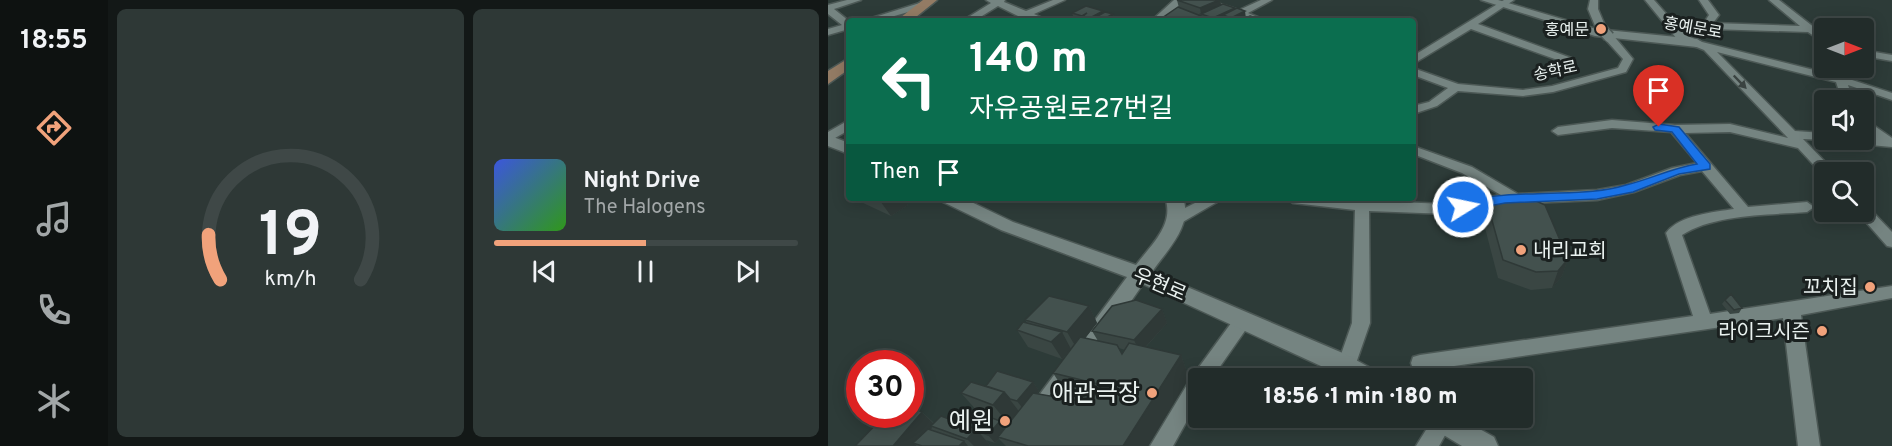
<!DOCTYPE html>
<meta charset="utf-8">
<style>
:root{--surface:#222c2a;--page:#2e3836;--text:#f1f3f6;--muted:#a2a7a8;--line:#3f4847;--accent:#f1a27b}
body{margin:0;font-family:Overpass,"Noto Sans KR",sans-serif;background:var(--page);color:var(--text);height:100vh;display:flex;flex-direction:column;font-size:22px;white-space:nowrap}
*{box-sizing:border-box;margin:0}
p{font-size:20px;color:var(--muted)}
.icon{flex:none;width:33px;height:33px;fill:none;stroke:currentColor;stroke-width:2;stroke-linecap:round;stroke-linejoin:round}
.map{position:relative;flex:1;overflow:hidden}
.drawer{display:flex;flex-direction:column;gap:9px;padding:9px;background:#131817;width:720px}
.drawer>*{flex:none}
.hud{position:absolute;left:18px;top:18px;width:570px;height:183px;border-radius:6px;box-shadow:0 3px 15px #0003,0 0 0 2px var(--line);background:#0b6e4f;color:#fff;overflow:hidden}
.needle{width:39px;rotate:90deg}
.controls{position:absolute;left:986px;top:18px;display:grid;gap:12px}
.controls a{display:grid;place-items:center;width:60px;height:60px;border-radius:6px;background:var(--surface);box-shadow:0 3px 15px #0003,0 0 0 2px var(--line);font-size:30px}
.speed{position:absolute;left:18px;top:350px;display:flex;gap:12px;font-size:30px;font-weight:700;text-align:center}
.speed>*{display:grid;place-content:center;width:78px;height:78px;border-radius:50%;background:var(--surface);box-shadow:0 3px 15px #0003,0 0 0 2px var(--line);line-height:1}
.speed .limit{border:9px solid #d22;background:#fff;color:#111}
.pin{position:absolute;display:grid;place-items:center;width:51px;height:51px;color:#fff;margin:-62px -26px;border-radius:50% 50% 50% 0;rotate:-45deg;box-shadow:0 0 6px #0007}
.pin .icon{rotate:45deg}
.me{position:absolute;width:66px;margin:-33px;rotate:80deg;stroke-linejoin:round;filter:drop-shadow(0 0 4px #0008)}
.turn{display:flex;align-items:center;gap:21px;height:126px;padding:0 24px;font-size:27px}
.turn .icon{width:78px;height:78px;stroke-width:2.5}
.turn b{display:block;font-size:42px;line-height:51px}
.then{display:flex;align-items:center;height:57px;padding:0 24px;background:#0003;gap:12px;font-size:22px}
.drawer .card{flex:1;display:flex;flex-direction:column;justify-content:center;gap:9px;min-width:0;padding:0 21px;border-radius:9px;background:var(--page)}
.drawer .dial{align-items:center;gap:0}
.dial svg{height:156px;overflow:visible;fill:none;stroke:var(--line);stroke-width:7;stroke-linecap:round;text-anchor:middle}
.dial text{fill:var(--text);stroke:none}
.song{display:flex;align-items:center;gap:18px}
.cover{width:72px;height:72px;border-radius:9px;background:linear-gradient(135deg,hsl(230 70% 55%),hsl(110 70% 35%))}
.played{height:6px;border-radius:3px;background:linear-gradient(90deg,var(--accent) 50%,var(--line) 50%)}
.keys{display:flex;justify-content:space-around;direction:ltr}
.drawer .tiles{flex:1;display:grid;gap:9px;grid-template-columns:repeat(2,1fr)}
.trip{position:absolute;left:360px;top:368px;width:345px;height:60px;border-radius:6px;background:var(--surface);box-shadow:0 3px 15px #0003,0 0 0 2px var(--line);font-weight:800;line-height:60px;text-align:center}
main{display:flex;flex:1;min-height:0}
.menu{display:flex;flex-direction:column;width:108px;justify-content:space-around;align-items:center;background:#0e1211;color:var(--muted)}
.menu .icon{width:42px;height:42px}
.menu .current{color:var(--accent)}
.menu b{font-size:27px;color:var(--text)}
.map>svg:first-child{display:block}
.lines{fill:none;stroke-linecap:round;stroke-linejoin:round}
.minor-casing{stroke:#4c5855;stroke-width:3}
.tertiary-casing{stroke:#4c5855;stroke-width:3}
.secondary-casing{stroke:#4c5855;stroke-width:3}
.minor{fill:#758481;fill-rule:evenodd}
.tertiary{fill:#758481;fill-rule:evenodd}
.secondary{fill:#937b64;fill-rule:evenodd}
.minor-bridge-casing{stroke:#4c5855;stroke-width:13;stroke-linecap:butt}
.minor-bridge{stroke:#758481;stroke-width:10}
.wall{fill:#3a4643;fill-rule:evenodd}
.shaded-wall{fill:#2f3937}
.building{fill:#43514e;stroke:#2f3937;stroke-width:1.5}
.oneway{fill:#3a4341}
.route{fill:#1a73e8;stroke:#114b97;stroke-width:1.5}
.poi-dot{fill:#f1a27b;stroke:#1a201f;stroke-width:2}
.labels{text-anchor:middle;stroke-width:6;stroke-linejoin:round;paint-order:stroke}
.far-street-label{font-size:16px;fill:#eaf2f0;stroke:#1a201f}
.far-poi-label{font-size:16px;fill:#eaf2f0;stroke:#1a201f;text-anchor:end}
.poi-label{font-size:20px;fill:#eaf2f0;stroke:#1a201f;text-anchor:end}
.street-label{font-size:20px;fill:#eaf2f0;stroke:#1a201f}
.near-poi-label{font-size:24px;fill:#eaf2f0;stroke:#1a201f;text-anchor:end}
</style>
<main>
<nav class="menu">
<b>18:55</b>
<svg class="icon current" aria-label="directions" viewBox="0 0 24 24"><path d="M12 3l9 9-9 9-9-9zM9 14v-3h6M13 9l2 2-2 2"/></svg>
<svg class="icon" aria-label="music" viewBox="0 0 24 24"><path d="M9 18V5l10-2v13"/><circle cx="6" cy="18" r="3"/><circle cx="16" cy="16" r="3"/></svg>
<svg class="icon" aria-label="phone" viewBox="0 0 24 24"><path d="M5 4h4l2 5-3 2q2 4 5 5l2-3 5 2v4C11 20 4 13 5 4z"/></svg>
<svg class="icon" aria-label="climate" viewBox="0 0 24 24"><path d="M12 3v18M4 7l16 10M4 17L20 7"/></svg>
</nav>
<section class="drawer">
<div class="tiles">
<div class="card dial"><svg viewBox="0 0 100 80">
<path d="M14 69A42 42 0 1 1 86 69"/>
<path d="M14 69A42 42 0 0 1 8 46" stroke="#f1a27b"/>
<text x="50" y="56" font-size="32" font-weight="700">19</text>
<text x="50" y="72" font-size="11">km/h</text>
</svg></div>
<div class="card">
<div class="song"><i class="cover"></i><div><b>Night Drive</b><p>The Halogens</p></div></div>
<div class="played"></div>
<div class="keys"><svg class="icon" aria-label="previous" viewBox="0 0 24 24"><path d="M18 5L8 12l10 7zM5 5v14"/></svg><svg class="icon" aria-label="pause" viewBox="0 0 24 24"><path d="M8 5v14M16 5v14"/></svg><svg class="icon" aria-label="next" viewBox="0 0 24 24"><path d="M6 5l10 7-10 7zM19 5v14"/></svg></div>
</div>
</div>
</section>
<div class="map">
<svg width="1064" height="446" viewBox="0 0 1064 446">
<rect width="100%" height="100%" fill="#2d3b38"/>
<g class="lines">
<defs>
<path id="minor" d="M19,0H33L6,9L21,21V29L0,35V29L14,25L0,14V5Z
M158,0H177L176,2L198,11L225,0H237L206,14L221,21L192,17L170,6L146,21H134L163,3Z
M366,0H379L411,10L433,0H444L420,13L439,21H425Z
M676,0H686L650,24L746,59V63H738L643,29L585,64V56Z
M762,0H770V9L778,28L776,30L768,28L760,9Z
M817,0H826L857,35L874,42L1006,75L1004,68H1014L1018,78L1064,93V100L1020,85L1025,100H1014L1008,82L889,52L967,131L996,133V140H1000L975,139L1007,172H996L995,175L970,148L902,132L857,133L920,207L979,202L986,207L979,212C942,215 886,214 854,235L882,314L1064,286V298L973,315L992,446H970L955,318L592,371L585,369L583,363L585,357L592,355L865,316L838,233C851,215 886,212 906,209L874,171L852,175L806,192L769,200L677,204L620,214L541,211L542,323L525,372L518,374L511,372L509,366L524,323L527,210L465,203L458,198L620,204L673,195L634,173L585,154V146L644,167L690,194L769,190L798,185L844,168L869,163L843,132L784,128L730,135L724,131L730,127L784,120L847,125L902,124L960,138L876,50L849,39Z
M871,0H880L891,15L885,23L972,26L941,0H951L996,35V43L980,32L882,29L877,35H871L869,33L881,15Z
M98,1L101,2V6L49,21H34Z
M777,35H785L805,59L798,72L725,92L695,96L630,91L609,106L585,114V106L601,102L620,88L585,75V68L630,84L695,90L724,86L790,68L795,59L777,39Z
M1035,50L1064,55V61L1035,56Z
M1035,118L1064,138V147L1020,143L1019,140L1048,138L1035,128Z
M21,120V130L0,142V132Z
M377,198H396L353,223H343L341,219L343,215Z
M1035,205L1040,207L1064,232V247L1059,246L1030,213L1029,212H1035Z
M415,313L421,315L424,320L421,325L384,378H370V401L345,446H322L363,378L409,315Z
M606,417H623L625,421L611,446H588Z"/>
<path id="tertiary" d="M346,0H357L336,21H323Z
M653,0H670L768,29L869,39L875,43L869,47L767,36Z
M0,135L21,143V154L0,146Z
M112,198H135L185,222L308,265C323,245 347,224 337,198H355C365,226 339,250 324,272L517,354L548,371L552,378H519L315,284L225,414L217,417L209,414L205,406L209,398L299,277L173,230L115,202Z
M596,417H630L666,437L670,446H634L599,425Z"/>
<path id="secondary" d="M95,0H109L83,21H68Z
M21,58V69L0,84V71Z"/>
</defs>
<use href="#minor" class="minor-casing"/>
<use href="#tertiary" class="tertiary-casing"/>
<use href="#secondary" class="secondary-casing"/>
<use href="#minor" class="minor"/>
<use href="#tertiary" class="tertiary"/>
<use href="#secondary" class="secondary"/>
<defs>
<path id="minor-bridge" d="M773,28L781,37"/>
</defs>
<use href="#minor-bridge" class="minor-bridge-casing"/>
<use href="#minor-bridge" class="minor-bridge"/>
</g>
<path class="wall" d="M349,0H392L393,5L407,8V9L418,18L432,19V21H335L334,18L351,8Z
M244,13H276L285,14L287,21H247Z
M30,198H75L80,205L63,216L33,202Z
M660,206L740,259L734,276L724,288L703,290L670,278L656,224Z
M897,300L914,308L911,313L902,314L894,304Z
M261,306L269,323L257,338L270,341L264,331L334,309L339,323L318,347L353,355L361,378L320,446H178L171,439L167,443L158,440L162,445L161,446H27L94,412L106,423L150,412L133,393L158,386L205,382L211,391L209,394L222,396L234,387L225,373L242,351L234,359L200,347L189,330L199,323L197,320ZM291,348L297,350L294,354Z"/>
<path class="shaded-wall" d="M391,0H392L394,10L373,14L372,8Z
M407,8L408,15H395L396,21H385V18Z
M275,11L277,18L285,14L287,21H272L264,19L265,21H263L262,18Z
M417,11L418,19L414,21H404L403,18Z
M50,198H75L80,205L63,216Z
M740,259L734,276L724,288L730,271Z
M261,306L269,323L249,349L239,332Z
M334,309L339,323L312,353L306,340Z
M234,332L243,349L234,359L223,342Z
M353,355L361,378L320,446H295Z
M205,382L211,391L196,410L189,401Z
M176,392L193,414L183,427L165,405Z
M94,412L107,425L103,426L104,428L90,445L85,443L89,446H65Z
M172,421L179,429L170,437L171,439L167,443L160,435Z
M148,429L162,445L161,446H146L139,439Z
M136,441L140,446H131Z"/>
<path class="building" d="M349,0H391L372,8Z
M395,4L407,8L385,18L373,14Z
M258,6L275,11L262,18L255,16L259,13L254,16L244,13Z
M350,7L373,16L370,18L378,20L343,21L334,18Z
M409,8L417,11L403,18L395,15Z
M277,12L285,14L272,21L264,19Z
M422,16L432,19L427,21H411Z
M674,198L704,199L717,205L740,259L730,271L708,272L675,260L660,206Z
M903,294L914,308L906,310L897,300Z
M221,296L261,306L239,332L197,320Z
M308,300L334,309L306,340L264,331L284,306Z
M195,322L234,332L223,342L189,330Z
M252,337L289,345L294,354L301,343L353,355L295,446H200L170,437L205,393L262,403L274,385L225,373Z
M169,371L205,382L189,401L182,399L176,392L158,386Z
M143,382L176,392L165,405L133,393Z
M229,386L267,395L262,403L222,396Z
M82,407L94,412L65,446H27L58,414H82Z
M135,407L172,421L160,435L150,431L148,429L123,419Z
M113,416L148,429L139,439L103,426Z
M100,429L136,441L131,446H94L85,443Z"/>
<defs><path id="oneway-solid" d="M-6-.8H1V-3.2L6.5 0L1 3.2V.8H-6Z" transform="scale(1.5)"/></defs>
<use class="oneway" href="#oneway-solid" transform="translate(912 82) rotate(46)"/>
<path class="route" d="M831,124L851,127L882,164V169L851,174L805,192L769,199L677,203L635,211L629,207C638,196 689,194 705,194C736,192 769,194 798,185C823,179 844,168 869,164L844,132L827,130L825,127Z"/>
<g class="poi-dot">
<circle cx="773" cy="29" r="6"/>
<circle cx="693" cy="250" r="6"/>
<circle cx="1042" cy="287" r="6"/>
<circle cx="994" cy="331" r="6"/>
<circle cx="324" cy="393" r="6"/>
<circle cx="177" cy="421" r="6"/>
</g>
<g class="labels">
<g class="far-street-label">
<text transform="translate(865 27) rotate(10)" y="6">홍예문로</text>
<text transform="translate(727 70) rotate(-12)" y="6">송학로</text>
</g>
<g class="far-poi-label">
<text x="761" y="35">홍예문</text>
</g>
<g class="poi-label">
<text x="705" y="257" text-anchor="start">내리교회</text>
<text x="1030" y="294">꼬치집</text>
<text x="982" y="338">라이크시즌</text>
</g>
<g class="street-label">
<text transform="translate(332 284) rotate(23)" y="7">우현로</text>
</g>
<g class="near-poi-label">
<text x="312" y="401">애관극장</text>
<text x="165" y="429">예원</text>
</g>
</g>
</svg>
<div class="controls">
<a><svg class="needle" viewBox="-14 -14 28 28"><path d="M0-13l5 13h-10z" fill="#e53935"/><path d="M0 13l5-13h-10z" fill="#a2a7a8"/></svg></a>
<a><svg class="icon" aria-label="sound" viewBox="0 0 24 24"><path d="M4 9h4l5-4v14l-5-4H4zM17 9q2 3 0 6"/></svg></a>
<a><svg class="icon" aria-label="search" viewBox="0 0 24 24"><circle cx="10" cy="10" r="6"/><path d="M15 15l6 6"/></svg></a>
</div>
<div class="speed"><div class="limit">30</div></div>
<div class="pin" style="left:831px;top:127px;background:#d93025"><svg class="icon" aria-label="arrive" viewBox="0 0 24 24"><path d="M6 21V4h12l-3 4 3 4H6"/></svg></div>
<svg class="me" style="left:635px;top:207px" viewBox="-20 -20 40 40"><circle r="17" fill="#1a73e8" stroke="#fff" stroke-width="3"/><path d="M0-11L8 9 0 5-8 9z" fill="#fff"/></svg>
<div class="trip">18:56 · 1 min · 180 m</div>
<div class="hud">
<div class="turn"><svg class="icon" aria-label="left" viewBox="0 0 24 24"><path d="M17 20v-9H6M10 6l-5 5 5 5"/></svg><div><b>140 m</b>자유공원로27번길</div></div>
<div class="then">Then<svg class="icon" aria-label="arrive" viewBox="0 0 24 24"><path d="M6 21V4h12l-3 4 3 4H6"/></svg></div>
</div>
</div>
</main>
